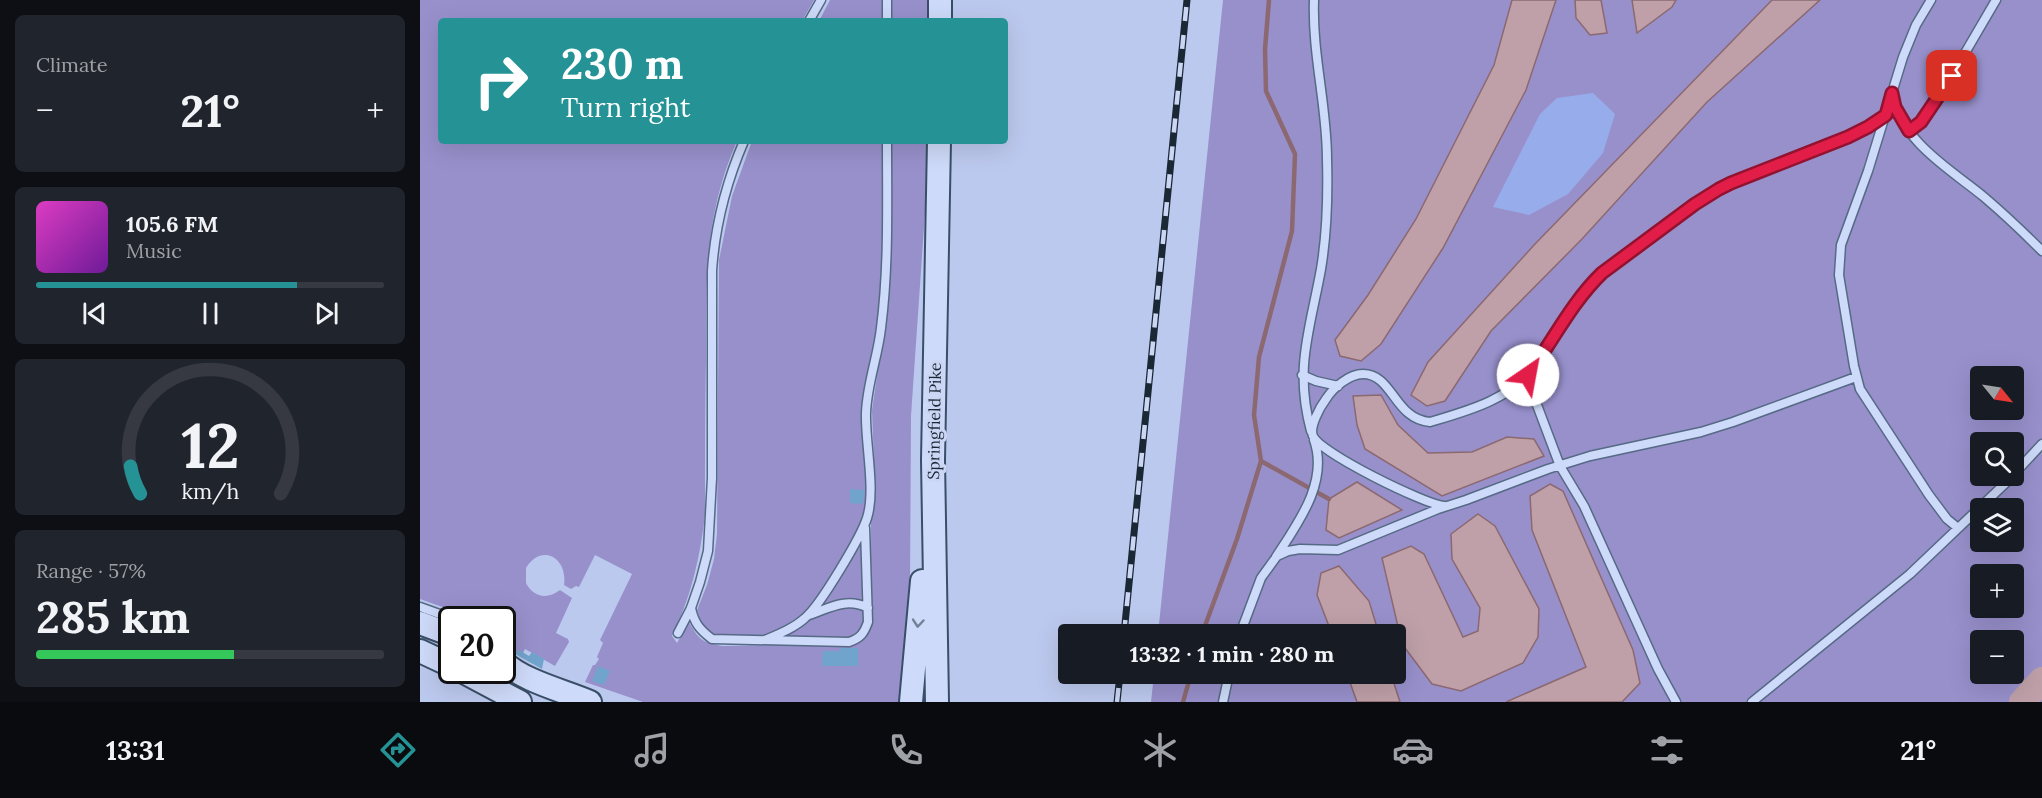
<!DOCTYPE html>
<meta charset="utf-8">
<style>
:root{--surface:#171b24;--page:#20242c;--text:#f1f3f6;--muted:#9ea1a6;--line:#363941;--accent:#259395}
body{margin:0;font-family:Lora,serif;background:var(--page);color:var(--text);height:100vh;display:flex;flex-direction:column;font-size:22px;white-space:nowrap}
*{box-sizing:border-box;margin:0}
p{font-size:20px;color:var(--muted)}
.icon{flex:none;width:33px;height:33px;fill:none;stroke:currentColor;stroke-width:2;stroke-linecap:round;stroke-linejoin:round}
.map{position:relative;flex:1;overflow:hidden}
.panel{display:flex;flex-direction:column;gap:15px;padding:15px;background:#0d0f14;width:420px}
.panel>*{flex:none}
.banner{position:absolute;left:18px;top:18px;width:570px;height:126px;border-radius:6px;box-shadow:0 6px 24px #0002;background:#259395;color:#fff;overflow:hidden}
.needle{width:39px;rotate:120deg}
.fabs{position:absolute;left:1550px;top:366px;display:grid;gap:12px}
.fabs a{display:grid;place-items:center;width:54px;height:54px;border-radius:6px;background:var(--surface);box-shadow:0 6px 24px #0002;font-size:30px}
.speed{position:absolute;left:18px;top:606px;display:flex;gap:12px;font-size:30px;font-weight:700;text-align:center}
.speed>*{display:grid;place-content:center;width:78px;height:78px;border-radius:50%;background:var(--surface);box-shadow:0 6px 24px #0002;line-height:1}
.speed .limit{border:3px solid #111;border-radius:9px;background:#fff;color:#111}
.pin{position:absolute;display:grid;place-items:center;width:51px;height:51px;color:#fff;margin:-26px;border-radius:12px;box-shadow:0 3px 9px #0006}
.me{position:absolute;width:66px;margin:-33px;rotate:33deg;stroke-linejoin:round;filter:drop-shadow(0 0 4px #0008)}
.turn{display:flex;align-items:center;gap:21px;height:126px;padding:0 24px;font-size:27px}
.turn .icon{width:78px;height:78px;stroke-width:2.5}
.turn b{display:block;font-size:42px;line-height:51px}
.big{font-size:45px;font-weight:700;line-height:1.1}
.panel .tile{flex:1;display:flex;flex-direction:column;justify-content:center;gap:9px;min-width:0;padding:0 21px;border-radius:9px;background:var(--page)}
.panel .dial{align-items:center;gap:0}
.dial svg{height:156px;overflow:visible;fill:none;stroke:var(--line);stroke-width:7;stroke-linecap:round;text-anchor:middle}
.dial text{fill:var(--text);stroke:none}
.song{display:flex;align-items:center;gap:18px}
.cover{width:72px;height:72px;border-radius:9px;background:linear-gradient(135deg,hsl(310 70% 55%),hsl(280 70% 35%))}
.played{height:6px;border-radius:3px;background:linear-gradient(90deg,var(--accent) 75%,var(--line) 75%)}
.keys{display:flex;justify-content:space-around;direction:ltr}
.heat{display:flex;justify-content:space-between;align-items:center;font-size:33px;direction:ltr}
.charge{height:9px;border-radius:4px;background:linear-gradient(90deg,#34c759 57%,var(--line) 0)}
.trip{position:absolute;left:638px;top:624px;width:348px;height:60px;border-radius:6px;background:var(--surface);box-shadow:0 6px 24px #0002;font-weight:700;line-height:60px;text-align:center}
.tab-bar{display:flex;height:96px;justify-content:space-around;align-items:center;background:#090b0e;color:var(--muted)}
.tab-bar .icon{width:42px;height:42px}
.tab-bar .on{color:var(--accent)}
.tab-bar b{font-size:27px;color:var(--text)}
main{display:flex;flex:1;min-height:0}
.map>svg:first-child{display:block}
.green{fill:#9890cb;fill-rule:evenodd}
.sand{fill:#97aceb}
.water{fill:#bfa0a8;stroke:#8c6870;stroke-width:1.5}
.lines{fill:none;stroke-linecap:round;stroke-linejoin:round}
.stream{stroke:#8c6870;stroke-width:4.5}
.river{stroke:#bfa0a8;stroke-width:26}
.building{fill:#71a4cd}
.lane-casing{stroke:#556a85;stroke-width:11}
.secondary-casing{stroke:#394f67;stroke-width:26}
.lane{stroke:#cedaf9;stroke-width:8}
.secondary{stroke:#cedaf9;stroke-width:22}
.rail-casing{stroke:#1a2734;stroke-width:7}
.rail{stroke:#cbd6f5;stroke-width:4.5;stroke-dasharray:14;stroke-linecap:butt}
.oneway{stroke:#748096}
.route-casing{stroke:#92132f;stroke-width:15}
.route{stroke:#e11d48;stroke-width:10}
.labels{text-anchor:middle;stroke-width:6;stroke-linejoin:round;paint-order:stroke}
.street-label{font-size:16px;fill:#1a2734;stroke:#cbd6f5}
</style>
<main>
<section class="panel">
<div class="tile"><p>Climate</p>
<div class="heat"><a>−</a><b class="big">21°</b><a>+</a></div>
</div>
<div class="tile">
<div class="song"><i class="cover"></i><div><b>105.6 FM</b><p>Music</p></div></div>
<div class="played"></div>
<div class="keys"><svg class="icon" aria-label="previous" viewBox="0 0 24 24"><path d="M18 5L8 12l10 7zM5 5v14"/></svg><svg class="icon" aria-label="pause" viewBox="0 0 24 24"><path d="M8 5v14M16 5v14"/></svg><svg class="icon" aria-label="next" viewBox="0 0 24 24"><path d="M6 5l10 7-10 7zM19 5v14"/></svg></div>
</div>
<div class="tile dial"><svg viewBox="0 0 100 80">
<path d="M14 69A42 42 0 1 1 86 69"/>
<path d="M14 69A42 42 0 0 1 9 55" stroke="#259395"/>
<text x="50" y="56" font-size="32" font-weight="700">12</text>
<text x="50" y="72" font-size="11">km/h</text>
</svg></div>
<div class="tile"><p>Range · 57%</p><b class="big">285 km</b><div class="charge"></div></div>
</section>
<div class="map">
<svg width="1622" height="702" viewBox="0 0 1622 702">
<rect width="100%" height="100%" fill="#bcc9ee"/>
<path class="green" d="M0,0H394L382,21H21V141H317C284,217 286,279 286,360C285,411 285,463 285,515C280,558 271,597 252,636L257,643L269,622C279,640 282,642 302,646L404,644L430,646L437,644L446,634L450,624L451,520L455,494L452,410L468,303L471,256V141H506V198L491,416L490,589L484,702H223L165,682L173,665H175L179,659L177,657L183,643L180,640L212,574L175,555L159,587L156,586L151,589L144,585C148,557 121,543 106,568V583C113,597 127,600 140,590L152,598L136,633L148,639L149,642L135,666L105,649L103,653H96L83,644L82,620L56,619L0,599Z
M410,0H463V21H399Z
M472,0H508L507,21H472Z
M803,0H1622V702H731L734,674H975V634H738ZM1560,376H1593V410H1560ZM1560,442H1593V476H1560ZM1560,508H1593V542H1560ZM1560,574H1593V608H1560ZM1560,640H1593V674H1560Z
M332,141H463V259L456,340L446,390L447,476L445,506L440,524L419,566L388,611L358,630L334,638L292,635L281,625L277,610L287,585L294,559L297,534L299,260L312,196Z
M444,535L445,615L442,630L430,638L362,639L384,622Z"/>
<path class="sand" d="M1173,93L1195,114L1183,153L1148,194L1109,215L1073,207L1120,114L1137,98Z"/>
<path class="water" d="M1092,0H1136L1106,90L1023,248L961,344L941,361L920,356L915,340L948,295L996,219L1074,65Z
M1155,0H1181L1187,33L1170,35L1156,18Z
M1212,0H1256L1252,7L1217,33Z
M1352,0H1400L1287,102L1162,239L1071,331L1025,401L1007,406L991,395L1008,362L1115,244Z
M961,395L978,425L1008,453L1052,452L1087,437L1114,439L1124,456L1022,496L945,449L937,425L933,396Z
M937,482L982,510L919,538L906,530L909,499Z
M1130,484L1143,491L1213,650L1220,683L1202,702H1086L1166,667L1112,530L1110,496Z
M1058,514L1075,526L1119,609L1118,637L1103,663L1041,691L1012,684L982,644L962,558L991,546L1004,554L1043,637L1058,631L1060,608L1032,559L1031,534Z
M919,566L949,601L959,634H912L897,595L901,573Z
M927,674H971L980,702H937Z"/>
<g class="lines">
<path class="stream" d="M841,461L909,499
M782,634L817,539L841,461L834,415L839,357L872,231L875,154L846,91L845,49L849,0
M763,702L771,674"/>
<path class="river" d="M1602,702L1622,680"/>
</g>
<path class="building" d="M430,489L444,490L443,504L430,503Z
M420,648H438V666H402L403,651H420Z
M99,650L109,656L112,652L124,659L122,669L95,654Z
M178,666L190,671L184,685L172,681Z"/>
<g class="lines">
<defs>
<path id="lane" d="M1511,0L1496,25L1483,57L1448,171L1421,245L1419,275L1434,366L1440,389L1509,495L1527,519L1538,528
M389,21L401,0
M467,21V0
M1473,96C1483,143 1530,169 1564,197C1584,214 1603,232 1622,251
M1489,131L1501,122L1521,94L1576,0
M882,375L896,381L918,386
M891,431C874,368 890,330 901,269C907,233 908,195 907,159C907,106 892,54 894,0
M1593,475L1622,444
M1024,506C1004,504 900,453 893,436C889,427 900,407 906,399C913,388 929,374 943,374C973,374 974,419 1010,422C1047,411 1089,400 1113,368
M856,557C878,523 909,482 894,440
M0,607L36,620
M271,608C274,623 280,630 292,639L429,642C441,638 444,633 448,622L445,528
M389,615C410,608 426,597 448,608
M258,633L271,608L280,582L288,551L292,478V271C295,225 306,183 324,141
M820,634L841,578L857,556L868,551L880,549L918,550L1018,509L1046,500L1128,469L1170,456L1281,432L1313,422L1436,377
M345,640C359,634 374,628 385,618C400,606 441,537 447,518C456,490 445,443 446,413C447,384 458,356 461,328C469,266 467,203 467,141
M803,702L809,674
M1256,702L1238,669L1164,506L1140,466L1114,397L1113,383L1115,365L1147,314L1169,285L1182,273C1224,244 1264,205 1310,183C1361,159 1418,148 1466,115
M1332,702L1490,574L1593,476"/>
<path id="secondary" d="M520,21V0
M0,623L32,635
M0,651L32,666
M82,661C105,682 142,690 170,702
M40,670L100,702
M491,702L502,581
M517,702L513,460L519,141"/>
</defs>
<use href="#lane" class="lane-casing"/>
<use href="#secondary" class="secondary-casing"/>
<use href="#lane" class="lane"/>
<use href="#secondary" class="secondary"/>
<defs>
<path id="rail" d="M704,634L767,0
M697,702L700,674"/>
</defs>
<use href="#rail" class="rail-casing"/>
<use href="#rail" class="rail"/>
</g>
<defs><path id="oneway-chevron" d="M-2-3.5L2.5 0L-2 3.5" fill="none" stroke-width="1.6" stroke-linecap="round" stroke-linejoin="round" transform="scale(1.5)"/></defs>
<use class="oneway" href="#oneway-chevron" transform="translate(498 623) rotate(95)"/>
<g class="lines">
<defs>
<path id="route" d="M1108,375C1133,341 1151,303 1182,273L1275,204L1299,189L1311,183L1428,137L1448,127L1466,115L1472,93L1475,107L1489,131L1501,122L1532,76"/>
</defs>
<use href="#route" class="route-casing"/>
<use href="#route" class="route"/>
</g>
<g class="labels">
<g class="street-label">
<text transform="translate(514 421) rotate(-89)" y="6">Springfield Pike</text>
</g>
</g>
</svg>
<div class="fabs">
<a><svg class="needle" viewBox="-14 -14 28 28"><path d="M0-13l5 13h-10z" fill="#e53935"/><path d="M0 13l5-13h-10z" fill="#9ea1a6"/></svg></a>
<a><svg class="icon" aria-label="search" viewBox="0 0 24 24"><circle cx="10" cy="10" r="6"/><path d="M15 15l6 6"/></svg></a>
<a><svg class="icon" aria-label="layers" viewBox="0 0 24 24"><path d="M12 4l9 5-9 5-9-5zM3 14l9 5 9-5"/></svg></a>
<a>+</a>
<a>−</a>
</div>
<div class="speed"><div class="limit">20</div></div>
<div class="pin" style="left:1532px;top:76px;background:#d93025"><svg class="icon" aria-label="arrive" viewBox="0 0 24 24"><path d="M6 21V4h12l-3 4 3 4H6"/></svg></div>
<svg class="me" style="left:1108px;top:375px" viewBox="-20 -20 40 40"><circle r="19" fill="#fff"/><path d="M0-13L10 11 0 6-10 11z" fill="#e11d48"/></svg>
<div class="trip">13:32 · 1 min · 280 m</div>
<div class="banner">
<div class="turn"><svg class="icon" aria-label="right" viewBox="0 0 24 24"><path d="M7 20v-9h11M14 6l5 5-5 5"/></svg><div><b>230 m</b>Turn right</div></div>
</div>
</div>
</main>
<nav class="tab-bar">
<b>13:31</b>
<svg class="icon on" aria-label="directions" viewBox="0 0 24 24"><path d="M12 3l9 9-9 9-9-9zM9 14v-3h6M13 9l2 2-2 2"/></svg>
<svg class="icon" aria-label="music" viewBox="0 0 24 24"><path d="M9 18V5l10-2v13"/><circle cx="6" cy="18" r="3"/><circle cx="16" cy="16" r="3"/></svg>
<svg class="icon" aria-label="phone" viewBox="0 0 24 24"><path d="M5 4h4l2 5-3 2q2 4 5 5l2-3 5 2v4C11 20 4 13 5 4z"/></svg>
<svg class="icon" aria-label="climate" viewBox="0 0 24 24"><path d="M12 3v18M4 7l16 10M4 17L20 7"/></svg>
<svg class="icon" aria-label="car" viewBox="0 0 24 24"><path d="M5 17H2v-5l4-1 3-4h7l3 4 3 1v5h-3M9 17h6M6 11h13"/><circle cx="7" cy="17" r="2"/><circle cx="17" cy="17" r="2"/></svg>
<svg class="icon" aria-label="filters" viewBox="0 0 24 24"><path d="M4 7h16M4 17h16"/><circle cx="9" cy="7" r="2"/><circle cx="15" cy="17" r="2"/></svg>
<b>21°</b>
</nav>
